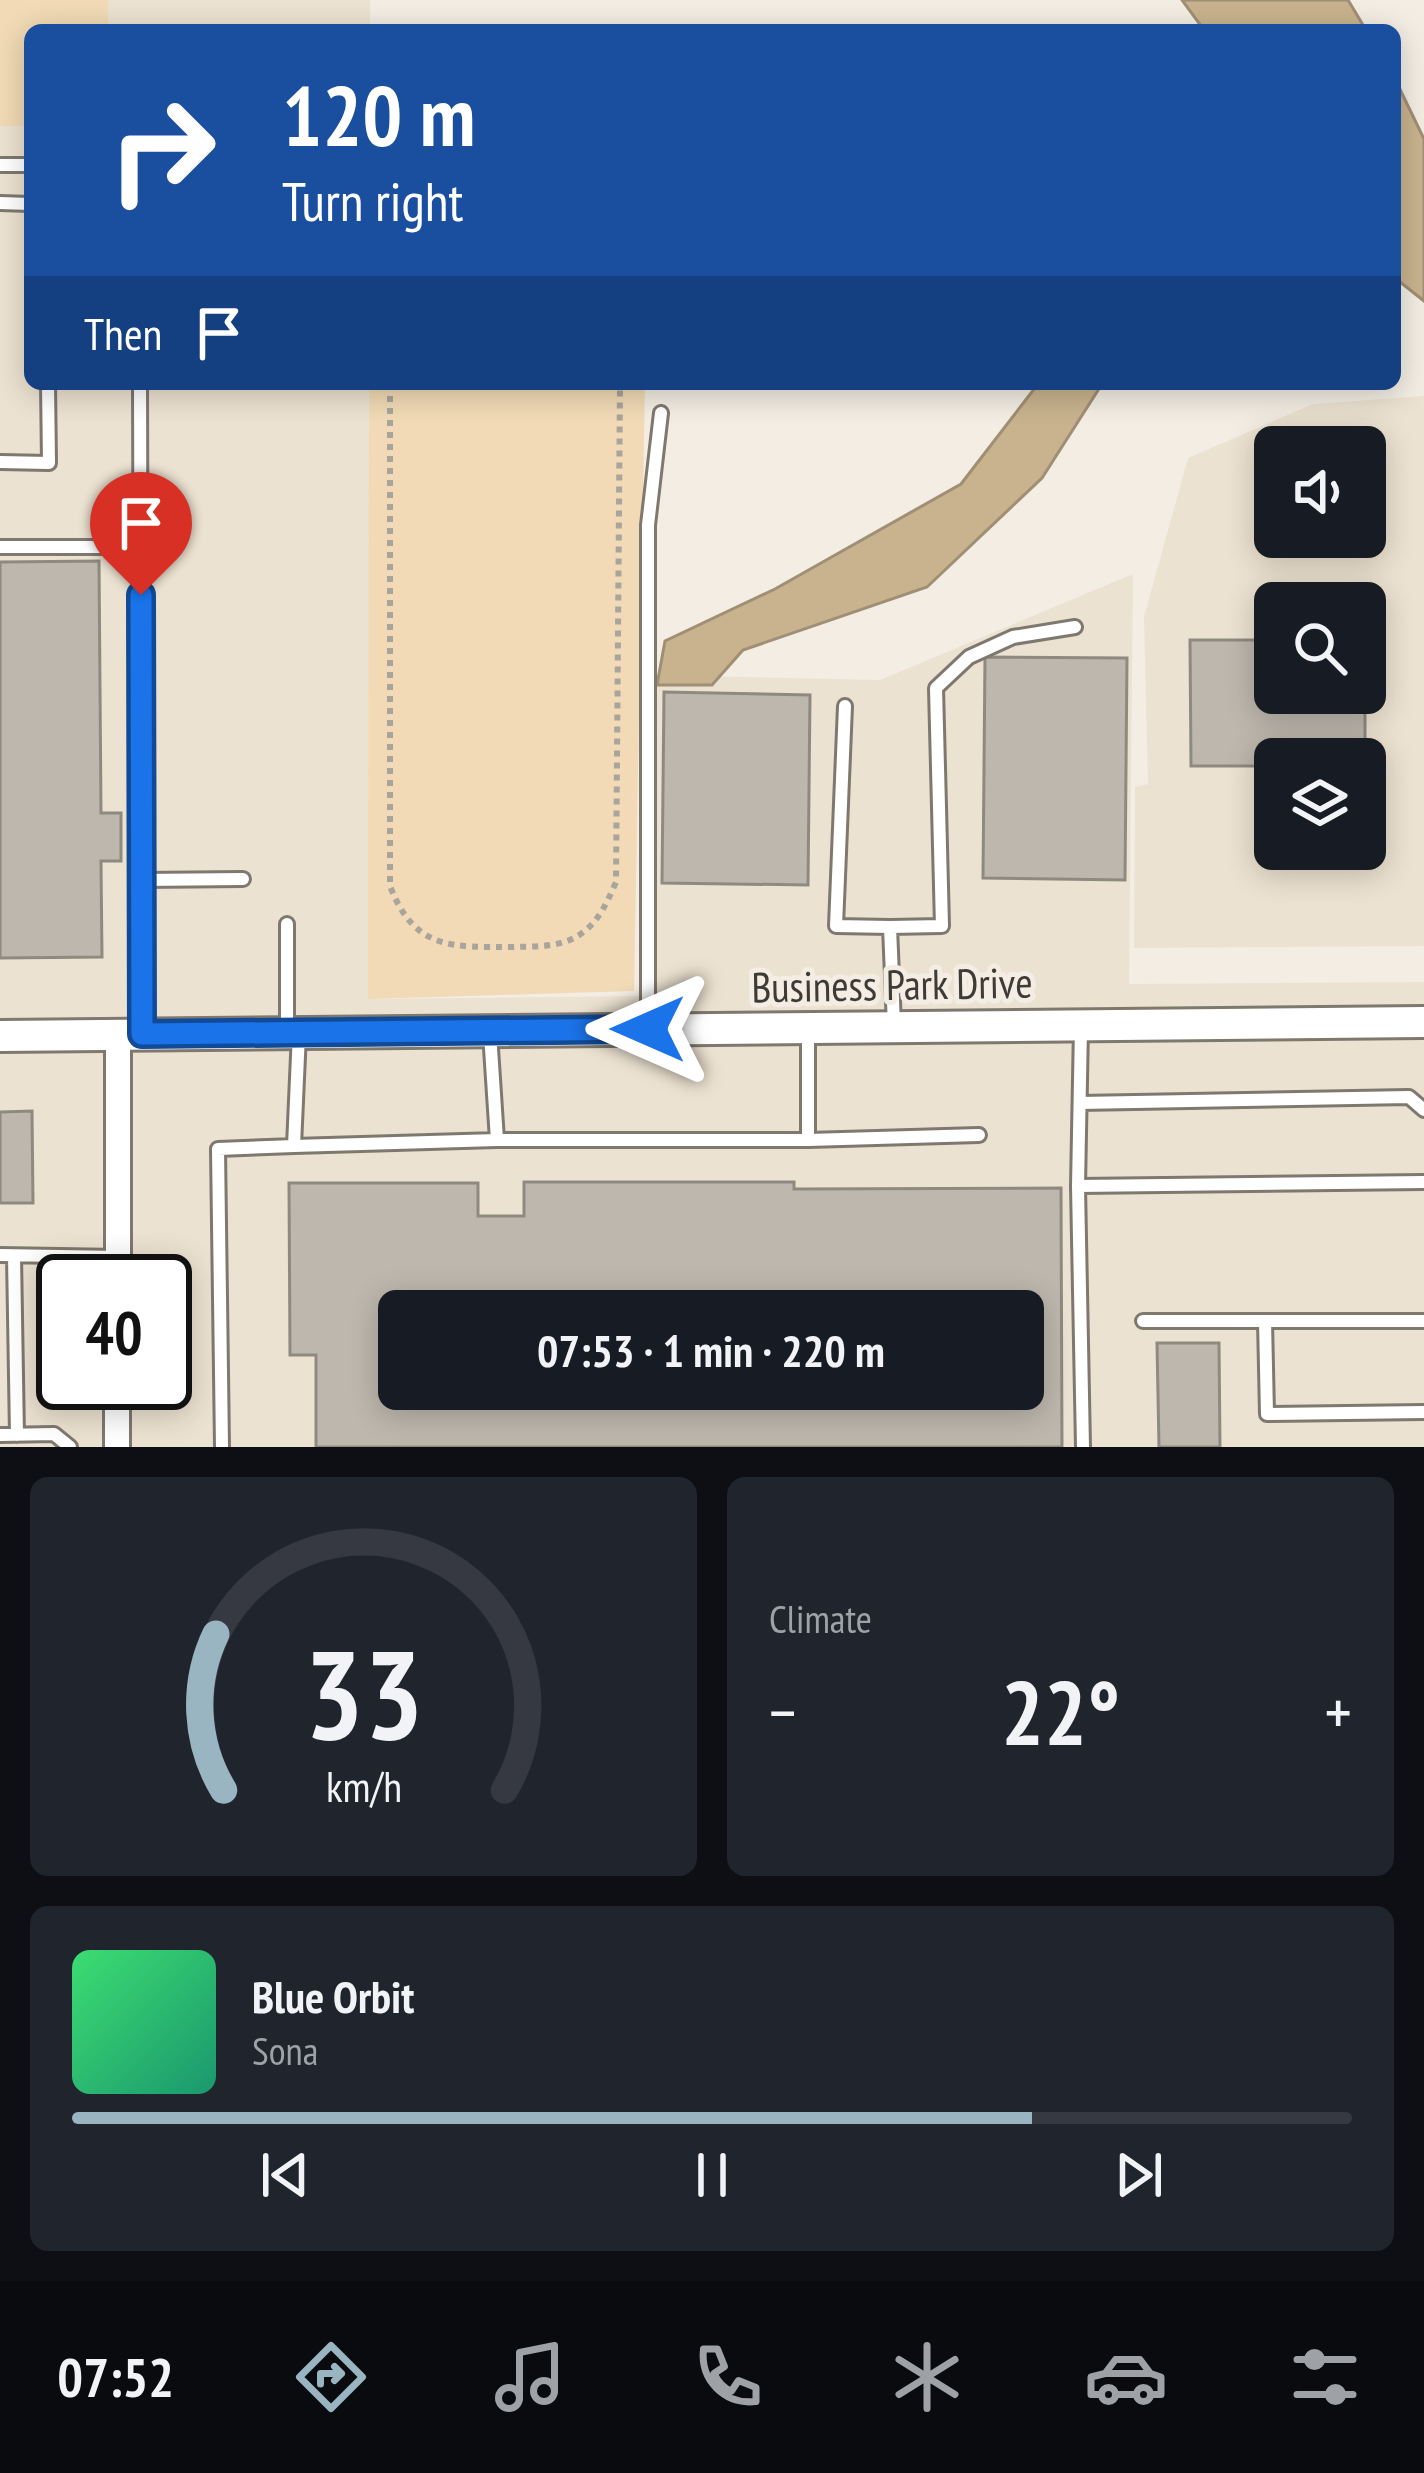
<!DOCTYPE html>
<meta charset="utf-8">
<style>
:root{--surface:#171b24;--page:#20242c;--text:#f1f3f6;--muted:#9ea1a6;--line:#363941;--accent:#9ab5c2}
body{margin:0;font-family:"PT Sans Narrow",sans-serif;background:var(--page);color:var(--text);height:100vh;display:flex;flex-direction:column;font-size:45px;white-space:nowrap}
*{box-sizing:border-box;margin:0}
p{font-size:39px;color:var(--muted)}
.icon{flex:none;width:66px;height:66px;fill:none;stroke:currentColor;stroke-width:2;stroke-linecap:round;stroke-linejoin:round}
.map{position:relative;height:1447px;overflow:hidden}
.panel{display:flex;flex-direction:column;gap:30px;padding:30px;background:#0d0f14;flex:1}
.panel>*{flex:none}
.hud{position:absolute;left:24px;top:24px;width:1377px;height:366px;border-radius:18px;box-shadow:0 6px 30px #0003;background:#1a4fa0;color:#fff;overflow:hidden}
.controls{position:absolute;left:1254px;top:426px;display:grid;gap:24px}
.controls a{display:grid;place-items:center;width:132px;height:132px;border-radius:18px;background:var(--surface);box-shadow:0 6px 30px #0003;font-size:60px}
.speed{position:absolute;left:36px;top:1254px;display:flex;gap:24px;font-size:60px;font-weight:700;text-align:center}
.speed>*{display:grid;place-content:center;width:156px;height:156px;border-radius:50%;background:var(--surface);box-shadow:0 6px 30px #0003;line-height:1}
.speed .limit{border:6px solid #111;border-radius:18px;background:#fff;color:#111}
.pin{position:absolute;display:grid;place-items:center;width:102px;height:102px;color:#fff;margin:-123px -51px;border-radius:50% 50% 50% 0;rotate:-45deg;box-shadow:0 0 12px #0007}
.pin .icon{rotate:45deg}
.me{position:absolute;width:132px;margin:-66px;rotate:270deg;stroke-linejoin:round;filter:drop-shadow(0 0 9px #0008)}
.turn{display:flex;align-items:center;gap:42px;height:252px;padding:0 60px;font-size:54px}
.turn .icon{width:156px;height:156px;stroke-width:2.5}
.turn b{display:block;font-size:84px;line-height:102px}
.then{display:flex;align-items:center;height:114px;padding:0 60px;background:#0003;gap:24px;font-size:45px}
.big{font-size:90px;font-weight:800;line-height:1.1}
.panel .widget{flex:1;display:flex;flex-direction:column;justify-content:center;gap:18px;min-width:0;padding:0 42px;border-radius:18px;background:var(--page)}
.panel .dial{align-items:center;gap:0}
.dial svg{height:312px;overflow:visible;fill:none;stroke:var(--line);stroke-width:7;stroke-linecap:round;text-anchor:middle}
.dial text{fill:var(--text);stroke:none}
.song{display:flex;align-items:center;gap:36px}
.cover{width:144px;height:144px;border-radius:18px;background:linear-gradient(135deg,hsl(140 70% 55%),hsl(160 70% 35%))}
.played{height:12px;border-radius:6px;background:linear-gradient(90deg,var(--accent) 75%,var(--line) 75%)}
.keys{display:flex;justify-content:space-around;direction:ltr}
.heat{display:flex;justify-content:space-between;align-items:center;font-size:66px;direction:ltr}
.panel .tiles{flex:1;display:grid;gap:30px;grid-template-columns:1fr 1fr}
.widget:last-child{grid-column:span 2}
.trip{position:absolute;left:378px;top:1290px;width:666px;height:120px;border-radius:18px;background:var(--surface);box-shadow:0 6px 30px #0003;font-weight:800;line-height:120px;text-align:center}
.tabs{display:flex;height:192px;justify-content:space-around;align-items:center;background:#090b0e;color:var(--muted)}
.tabs .icon{width:84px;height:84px}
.tabs .selected{color:var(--accent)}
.tabs b{font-size:54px;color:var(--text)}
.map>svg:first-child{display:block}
.built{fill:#ece2d1;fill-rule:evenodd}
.green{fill:#f1dab5}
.water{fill:#c9b38e;stroke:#9f8f74;stroke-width:3}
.building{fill:#bdb7ad;stroke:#8f8a80;stroke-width:3;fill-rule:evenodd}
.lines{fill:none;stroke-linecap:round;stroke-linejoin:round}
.service-casing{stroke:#7e786f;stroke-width:18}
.minor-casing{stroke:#7e786f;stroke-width:30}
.tertiary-casing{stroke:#7e786f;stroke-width:36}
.path{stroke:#a9a49c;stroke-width:6;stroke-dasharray:6 6;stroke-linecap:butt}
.service{stroke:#fff;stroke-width:12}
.minor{stroke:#fff;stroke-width:24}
.tertiary{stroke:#fff;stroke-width:30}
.route-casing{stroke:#114b97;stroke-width:30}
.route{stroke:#1a73e8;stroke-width:21}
.labels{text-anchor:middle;stroke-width:10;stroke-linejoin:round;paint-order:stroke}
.street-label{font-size:42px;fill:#3e3b37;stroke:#f3ede3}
</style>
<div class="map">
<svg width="1424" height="1447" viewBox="0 0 1424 1447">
<rect width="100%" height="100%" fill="#f3ede3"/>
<path class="built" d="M0,0H370V30H30V384H370L369,999L648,996V675L880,680L1133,574L1129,984L1424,982V1447H0ZM63,1281H165V1383H63ZM399,1311H1023V1389H399Z
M1424,396V946L1134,948L1135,787L1148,784L1144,617L1188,458L1313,404ZM1275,447H1365V537H1275ZM1275,603H1365V693H1275ZM1275,759H1365V849H1275Z"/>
<path class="green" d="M0,0H108V30H30V126H0Z
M369,384H645L634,991L368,999Z"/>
<path class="water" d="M1182,0H1348L1366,30H1204Z
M1395,79L1424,139V301L1395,278Z
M1038,384H1102L1042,478L927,587L743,650L712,685H657L665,641L775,589L961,484Z"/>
<path class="building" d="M99,561L101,813H121V861H101L102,957L0,958V562Z
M1190,640H1275V693H1365V759H1275V766H1191Z
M985,657L1127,658L1125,880L983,878Z
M664,692L810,695L808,885L662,883Z
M32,1111L33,1203H0V1112Z
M524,1182H794V1189L1061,1188L1062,1447H316V1355H290L289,1183H478V1216H524ZM399,1311H1023V1389H399Z
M1157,1343H1219L1220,1447H1159Z"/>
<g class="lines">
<defs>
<path id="service" d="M0,165H30
M0,203L30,204
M140,384L142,1031
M0,462L49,463L48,384
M0,547H141
M845,706L836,926L890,927L894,1026
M142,880L243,879
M287,924V1031
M890,927L942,926L936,688L969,657L1013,637L1075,627
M1081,1027L1078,1186L1424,1182
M648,1029V525L661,413
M808,1029V1140L979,1135
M299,1033L294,1146L497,1140
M490,1033L497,1140H808
M1080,1103L1409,1097L1424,1110
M1078,1186L1083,1447
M0,1255L118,1257
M14,1256L17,1435
M1143,1321H1424
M1265,1321L1267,1414L1424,1412
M0,1435L54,1434L70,1447
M222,1447L218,1149L294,1146"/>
<path id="minor" d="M118,1281V1035
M117,1447V1383"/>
<path id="tertiary" d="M0,1036L1424,1022"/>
</defs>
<use href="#service" class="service-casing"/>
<use href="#minor" class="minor-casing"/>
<use href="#tertiary" class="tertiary-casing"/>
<path class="path" d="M390,384V886C415,951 453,947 514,947C539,946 565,948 586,930C601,917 608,900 616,882L620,384"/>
<use href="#service" class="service"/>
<use href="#minor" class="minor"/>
<use href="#tertiary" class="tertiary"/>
</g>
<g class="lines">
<defs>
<path id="route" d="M141,595L142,1034L648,1029"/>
</defs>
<use href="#route" class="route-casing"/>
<use href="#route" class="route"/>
</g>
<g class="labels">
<g class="street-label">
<text transform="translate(892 985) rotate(-1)" y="15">Business Park Drive</text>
</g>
</g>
</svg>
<div class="controls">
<a><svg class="icon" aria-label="sound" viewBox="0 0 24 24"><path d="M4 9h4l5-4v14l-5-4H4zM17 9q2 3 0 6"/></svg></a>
<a><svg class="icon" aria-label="search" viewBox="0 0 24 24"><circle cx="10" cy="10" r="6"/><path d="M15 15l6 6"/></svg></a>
<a><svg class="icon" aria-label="layers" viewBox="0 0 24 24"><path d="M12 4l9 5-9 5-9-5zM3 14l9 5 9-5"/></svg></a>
</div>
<div class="speed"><div class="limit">40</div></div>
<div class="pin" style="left:141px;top:595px;background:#d93025"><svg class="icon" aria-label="arrive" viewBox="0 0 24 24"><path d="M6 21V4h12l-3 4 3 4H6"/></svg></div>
<svg class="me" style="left:648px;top:1029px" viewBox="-20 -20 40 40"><path d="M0-17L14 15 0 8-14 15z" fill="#1a73e8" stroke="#fff" stroke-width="4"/></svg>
<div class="trip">07:53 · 1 min · 220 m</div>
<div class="hud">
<div class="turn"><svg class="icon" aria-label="right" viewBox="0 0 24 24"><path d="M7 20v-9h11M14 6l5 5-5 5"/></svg><div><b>120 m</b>Turn right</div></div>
<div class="then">Then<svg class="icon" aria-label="arrive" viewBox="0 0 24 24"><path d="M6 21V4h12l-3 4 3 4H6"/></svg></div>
</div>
</div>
<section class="panel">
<div class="tiles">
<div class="widget dial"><svg viewBox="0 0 100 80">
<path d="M14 69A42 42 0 1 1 86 69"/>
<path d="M14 69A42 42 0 0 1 12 29" stroke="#9ab5c2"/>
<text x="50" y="56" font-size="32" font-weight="700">33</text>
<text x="50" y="72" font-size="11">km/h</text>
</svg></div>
<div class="widget"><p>Climate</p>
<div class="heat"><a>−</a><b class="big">22°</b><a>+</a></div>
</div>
<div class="widget">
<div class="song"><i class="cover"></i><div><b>Blue Orbit</b><p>Sona</p></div></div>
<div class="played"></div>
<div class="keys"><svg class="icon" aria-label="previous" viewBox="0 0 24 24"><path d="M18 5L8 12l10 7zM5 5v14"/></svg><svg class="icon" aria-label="pause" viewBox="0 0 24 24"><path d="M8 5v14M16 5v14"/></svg><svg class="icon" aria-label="next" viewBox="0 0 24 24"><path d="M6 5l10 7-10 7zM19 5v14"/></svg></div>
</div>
</div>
</section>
<nav class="tabs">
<b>07:52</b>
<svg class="icon selected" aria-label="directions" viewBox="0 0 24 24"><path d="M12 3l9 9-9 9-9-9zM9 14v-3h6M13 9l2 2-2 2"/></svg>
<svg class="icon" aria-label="music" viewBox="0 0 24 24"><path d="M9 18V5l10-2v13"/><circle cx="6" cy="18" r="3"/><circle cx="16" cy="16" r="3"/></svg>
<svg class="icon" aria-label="phone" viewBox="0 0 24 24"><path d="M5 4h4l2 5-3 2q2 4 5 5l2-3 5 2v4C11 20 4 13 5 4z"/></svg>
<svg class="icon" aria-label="climate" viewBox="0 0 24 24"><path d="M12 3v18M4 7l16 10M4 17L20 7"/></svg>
<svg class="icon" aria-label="car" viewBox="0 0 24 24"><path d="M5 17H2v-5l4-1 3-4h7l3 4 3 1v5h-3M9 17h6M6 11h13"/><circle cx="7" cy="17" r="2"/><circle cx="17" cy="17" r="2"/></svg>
<svg class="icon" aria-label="filters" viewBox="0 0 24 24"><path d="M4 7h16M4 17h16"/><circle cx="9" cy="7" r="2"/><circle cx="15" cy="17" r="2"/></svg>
</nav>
